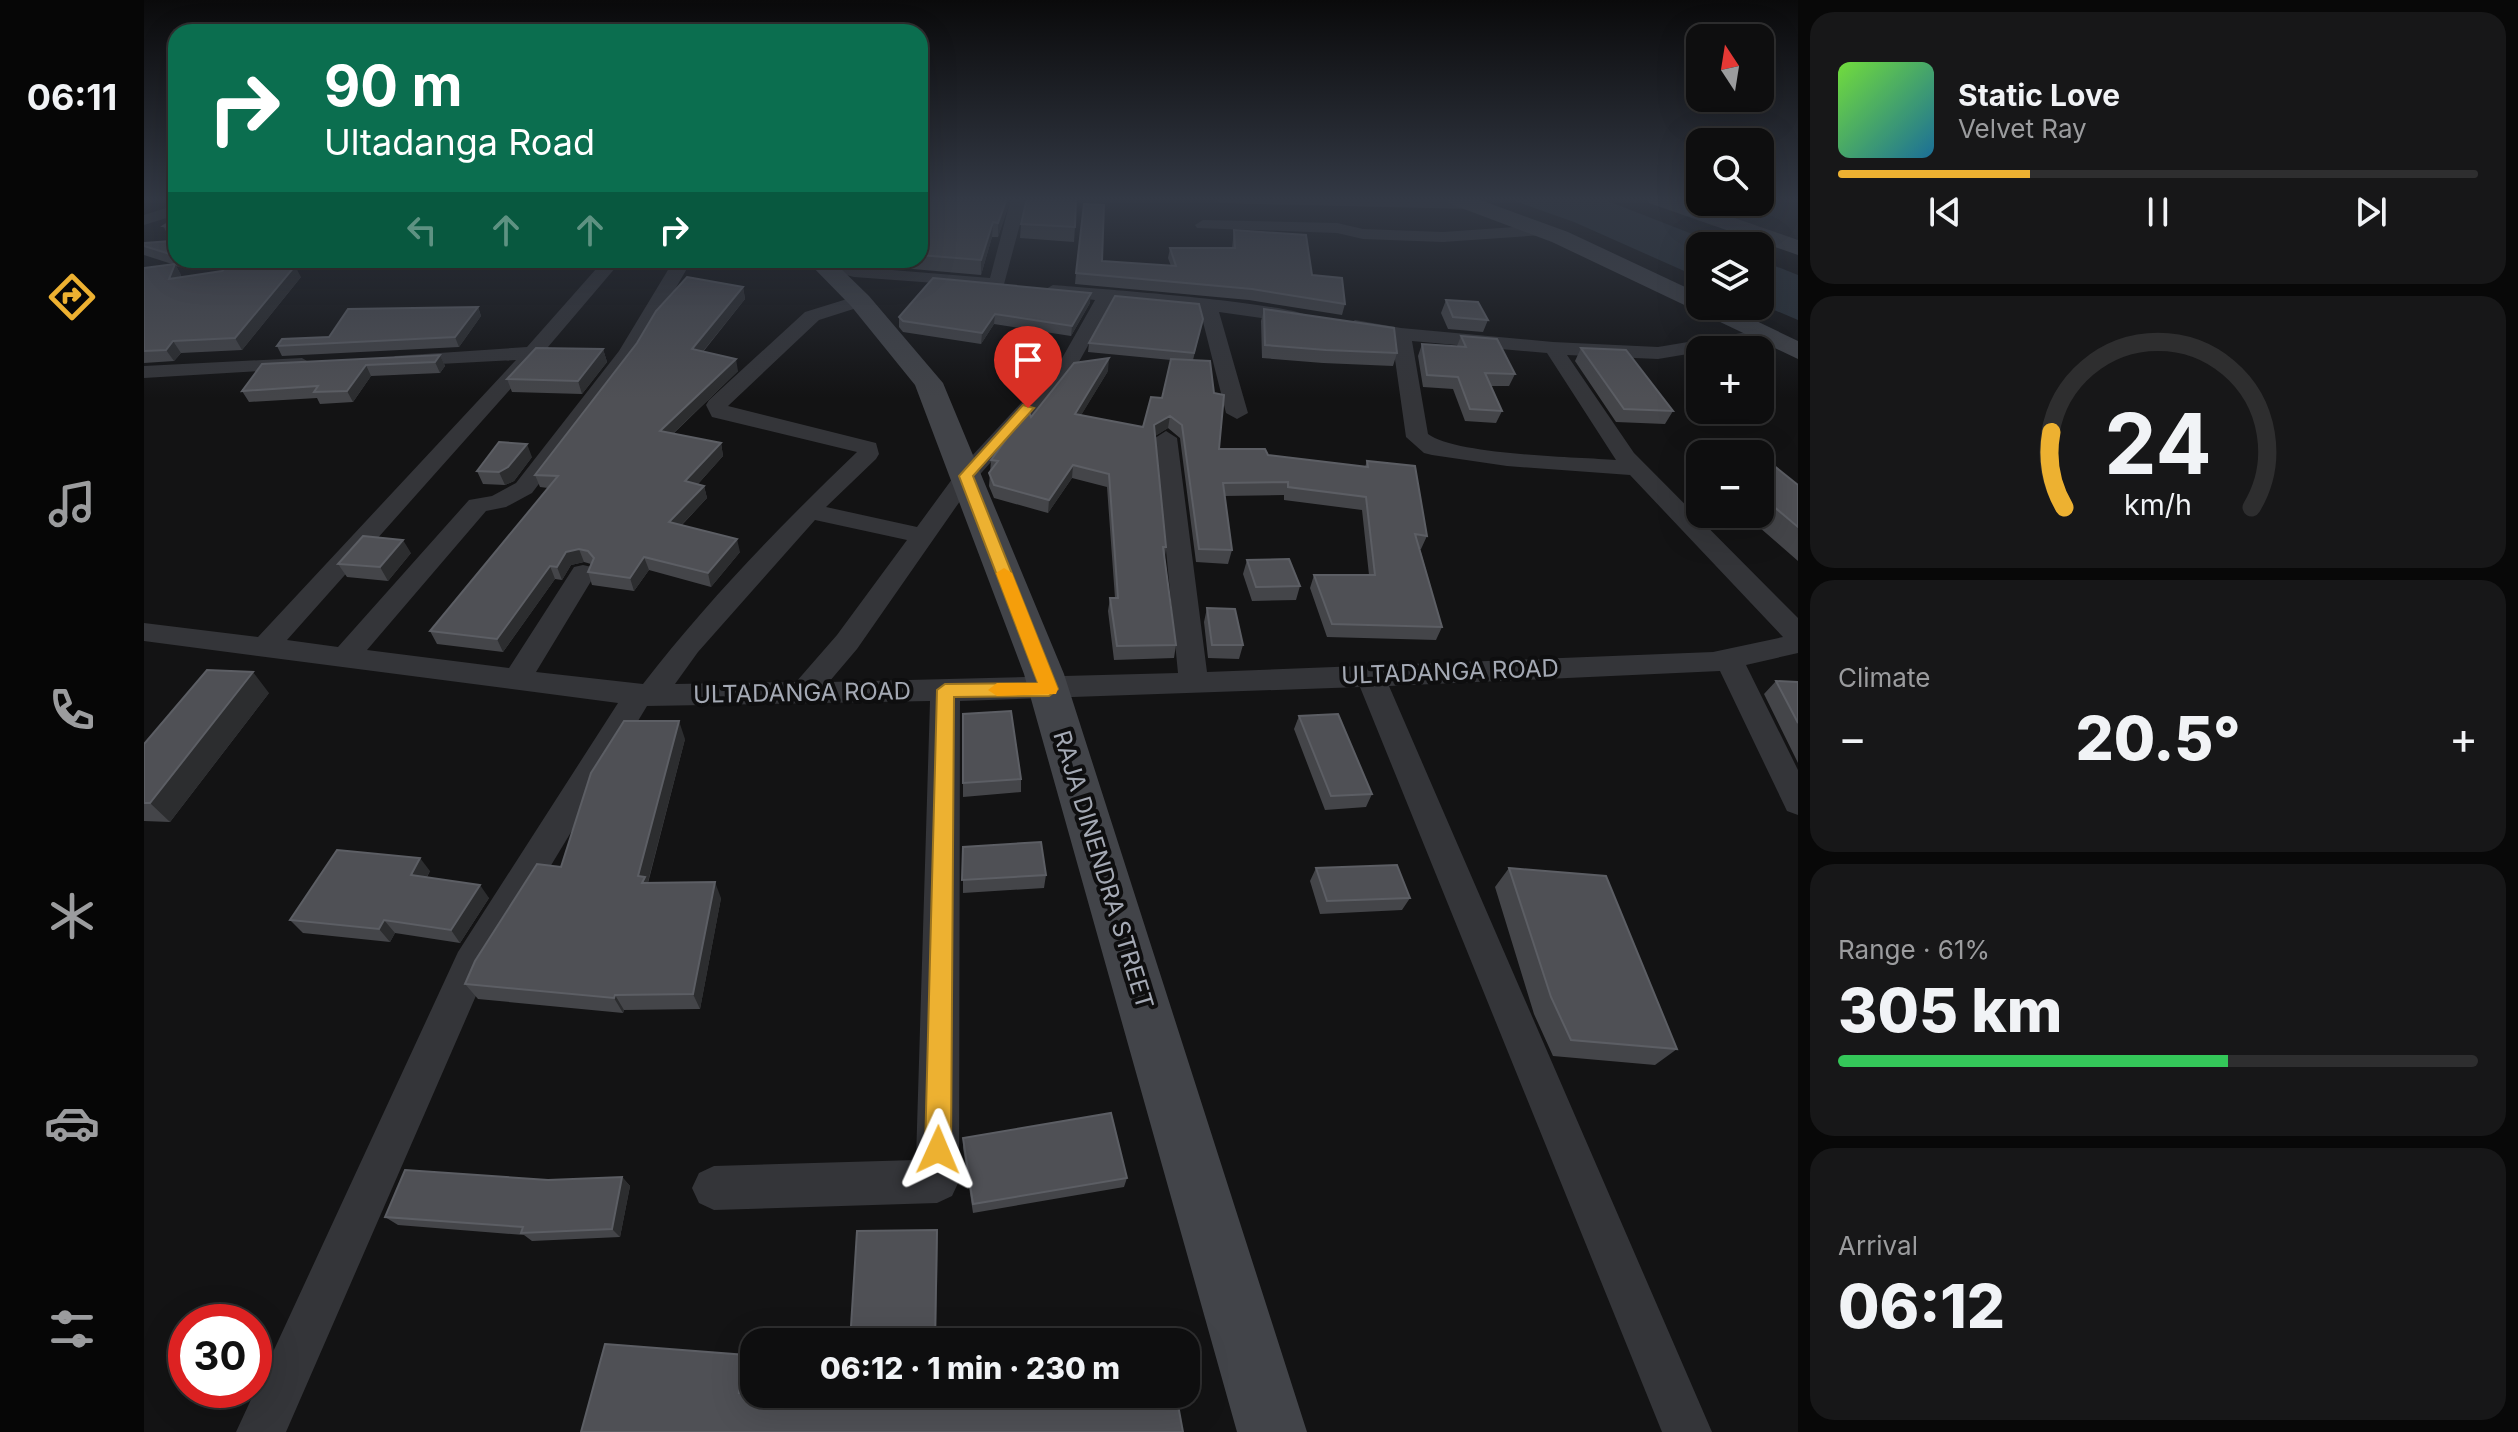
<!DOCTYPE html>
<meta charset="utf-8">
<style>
:root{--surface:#0e0e0f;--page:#171718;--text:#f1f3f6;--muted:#9b9c9e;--line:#2e2e2f;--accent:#edb131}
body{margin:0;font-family:Inter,sans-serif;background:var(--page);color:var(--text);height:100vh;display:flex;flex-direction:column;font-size:30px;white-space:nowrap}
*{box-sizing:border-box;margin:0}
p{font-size:26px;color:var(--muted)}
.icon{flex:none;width:44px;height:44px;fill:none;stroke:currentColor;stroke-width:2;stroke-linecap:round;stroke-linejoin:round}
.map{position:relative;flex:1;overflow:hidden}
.drawer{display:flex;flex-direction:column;gap:12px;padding:12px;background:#080808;width:720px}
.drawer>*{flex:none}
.guide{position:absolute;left:24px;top:24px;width:760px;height:244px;border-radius:24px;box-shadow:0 8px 32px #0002,0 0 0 2px var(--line);background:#0b6e4f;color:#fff;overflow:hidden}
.needle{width:52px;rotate:348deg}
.tools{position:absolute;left:1542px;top:24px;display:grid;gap:16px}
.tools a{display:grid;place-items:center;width:88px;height:88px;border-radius:16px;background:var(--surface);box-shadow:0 8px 32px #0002,0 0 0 2px var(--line);font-size:40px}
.speed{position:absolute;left:24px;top:1304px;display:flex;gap:16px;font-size:40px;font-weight:700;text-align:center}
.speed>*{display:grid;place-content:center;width:104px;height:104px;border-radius:50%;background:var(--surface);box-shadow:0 8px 32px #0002,0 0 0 2px var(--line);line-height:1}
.speed .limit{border:12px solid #d22;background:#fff;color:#111}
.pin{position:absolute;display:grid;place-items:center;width:68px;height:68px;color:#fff;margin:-82px -34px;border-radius:50% 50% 50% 0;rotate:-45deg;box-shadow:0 0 8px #0007}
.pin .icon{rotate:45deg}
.me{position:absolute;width:88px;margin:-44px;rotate:1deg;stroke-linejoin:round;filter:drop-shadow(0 0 6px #0008)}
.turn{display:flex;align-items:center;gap:28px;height:168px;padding:0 24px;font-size:36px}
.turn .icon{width:104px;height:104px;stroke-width:2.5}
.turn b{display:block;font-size:56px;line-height:68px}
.lanes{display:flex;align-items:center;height:76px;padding:0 24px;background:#0003;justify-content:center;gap:40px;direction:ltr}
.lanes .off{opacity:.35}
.big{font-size:60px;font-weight:800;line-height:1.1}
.drawer .widget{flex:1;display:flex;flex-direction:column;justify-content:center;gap:12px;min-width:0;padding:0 28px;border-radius:24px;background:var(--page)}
.drawer .dial{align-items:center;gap:0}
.dial svg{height:208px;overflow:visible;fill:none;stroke:var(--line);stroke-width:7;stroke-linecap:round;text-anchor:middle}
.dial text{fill:var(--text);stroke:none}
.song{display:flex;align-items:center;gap:24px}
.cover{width:96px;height:96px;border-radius:12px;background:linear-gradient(135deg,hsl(100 70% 55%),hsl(200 70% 35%))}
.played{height:8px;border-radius:4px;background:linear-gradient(90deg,var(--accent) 30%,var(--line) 30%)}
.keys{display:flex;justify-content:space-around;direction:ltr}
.heat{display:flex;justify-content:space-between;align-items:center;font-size:44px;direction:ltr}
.charge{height:12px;border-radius:6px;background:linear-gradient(90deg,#34c759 61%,var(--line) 0)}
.trip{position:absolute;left:596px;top:1328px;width:460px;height:80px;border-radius:24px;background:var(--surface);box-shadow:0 8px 32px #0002,0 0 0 2px var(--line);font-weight:800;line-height:80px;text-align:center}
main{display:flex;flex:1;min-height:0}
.dock{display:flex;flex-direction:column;width:144px;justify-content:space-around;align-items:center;background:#060606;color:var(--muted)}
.dock .icon{width:56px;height:56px}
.dock .current{color:var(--accent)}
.dock b{font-size:36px;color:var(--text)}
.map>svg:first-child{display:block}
.built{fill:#1f1f21}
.water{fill:#293138}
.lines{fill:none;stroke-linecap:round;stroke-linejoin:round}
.minor{fill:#343539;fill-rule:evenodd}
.secondary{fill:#424449;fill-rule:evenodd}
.wall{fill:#444549}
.shaded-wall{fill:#2c2d2f}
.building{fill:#4f5055;stroke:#5c5e64;stroke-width:2}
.route{fill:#edb131;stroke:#9a7320;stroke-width:2}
.slow{fill:#f59e0b}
.labels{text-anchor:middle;stroke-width:8;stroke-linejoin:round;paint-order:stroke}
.street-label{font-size:24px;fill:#a4a9b4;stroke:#0e0e0f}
</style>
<main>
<nav class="dock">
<b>06:11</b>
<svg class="icon current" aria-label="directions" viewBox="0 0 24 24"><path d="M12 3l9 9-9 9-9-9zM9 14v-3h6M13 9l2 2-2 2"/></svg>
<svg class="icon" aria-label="music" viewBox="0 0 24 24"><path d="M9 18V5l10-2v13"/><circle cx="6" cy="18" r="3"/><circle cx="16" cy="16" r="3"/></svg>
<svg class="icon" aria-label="phone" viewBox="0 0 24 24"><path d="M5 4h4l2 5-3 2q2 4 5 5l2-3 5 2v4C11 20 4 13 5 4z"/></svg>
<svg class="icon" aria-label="climate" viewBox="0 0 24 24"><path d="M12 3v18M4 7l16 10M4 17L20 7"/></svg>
<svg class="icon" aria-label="car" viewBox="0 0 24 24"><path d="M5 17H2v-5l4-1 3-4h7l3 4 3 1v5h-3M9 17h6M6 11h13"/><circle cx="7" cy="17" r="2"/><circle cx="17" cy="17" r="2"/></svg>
<svg class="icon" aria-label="filters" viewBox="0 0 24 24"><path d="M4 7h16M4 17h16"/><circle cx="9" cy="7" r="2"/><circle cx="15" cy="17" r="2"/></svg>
</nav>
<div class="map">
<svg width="1654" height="1432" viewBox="0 0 1654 1432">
<rect width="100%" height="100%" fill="#131314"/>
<path class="built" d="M1523,198H1556V202H1616V198H1654V244Z"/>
<path class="water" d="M1362,198H1456L1579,246H1556V278L1430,222Z
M1616,260L1654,275V320L1616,304Z"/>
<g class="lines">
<path class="minor" d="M867,198H883L859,288L710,277L676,268L630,265L621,260H686L711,267L846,278Z
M1068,198L1328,199L1336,204L1328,209L1076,203Z
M32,205V215L0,225V215Z
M1059,220L1193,223L1219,229L1299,232L1398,225L1406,230L1398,235L1299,242L1219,239L1193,233L1053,228L1051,225Z
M460,260H478L404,347L411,352L408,356L394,358L143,640L194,647L325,500L348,496L372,483L475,351L530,260H548L494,353L388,493L362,507L342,511L223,650L365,668L430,567L439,565L448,567L452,573L392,672L499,684C563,601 637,525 713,452L568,417L562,405L565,400L661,312L716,295L722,297L725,301L722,305L675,320L584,406L732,443L735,454L732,459L682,507L773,527L814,471L917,360L951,300L903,294L900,290L909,285C945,288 1154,303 1168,318L1159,324L1075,312L1104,413L1093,419L1082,413L1056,310L969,301L932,367L830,481L713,649L685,682L1034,673L1011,438L1022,431L1033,438L1063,672L1569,652L1639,637L1486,475L1363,466L1288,455L1280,453L1262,437L1248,338L1204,330L1201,326L1211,320L1257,328L1409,342L1514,347L1622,329L1629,331L1632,335L1629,339L1622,341L1514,359L1423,355L1490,453L1654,618V653L1602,665L1654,770V815L1643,811L1576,671L1245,686L1568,1432H1518L1216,687L816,701L815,1181L808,1196L793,1203L570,1210L555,1203L548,1188L555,1173L570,1166L772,1160L786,701L503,706L341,975L142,1432H92L314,952L474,703L0,641V623L114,637L372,360L258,366L251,364L248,360L251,356L383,347ZM1268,341L1403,353L1472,460C1432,457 1312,455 1284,434ZM671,520L763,540L693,635L652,682L531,684L554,652Z
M158,358L168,364L165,368L0,378V366Z"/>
<path class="secondary" d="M1301,198H1331L1424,232L1556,294V306H1581L1654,341V359L1408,242L1304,203Z
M1502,198H1533L1654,240V255L1505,203Z
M662,260H688L725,296L799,383L920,674L1163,1432H1093L880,674L771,385L707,306Z"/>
</g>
<path class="wall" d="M776,198H867L854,237H848L837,275L712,264L697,260H776Z
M32,218V260H43L40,268L32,266L37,275V277H157L98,350L37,353L30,361L0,363V268L28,264L0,255V243L27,241V238H26L19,226Z
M877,224L931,227L930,242L876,238Z
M1090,230L1168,275L1201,304L1198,315L1105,300L931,284L932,273L958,261L1027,266L1024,258L1026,248H1088Z
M572,260H607L608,262Z
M599,287L601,299L559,352L594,371L529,434L577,443L579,456L554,484L560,486L563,498L538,525L596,552L567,587L505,570L490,591L448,585L444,572L447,564L440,562L427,565L418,580L411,579L359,652L293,644L286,631L404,488L396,487L391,475Z
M1302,300L1344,320L1339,332L1304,329L1297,313Z
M946,303L927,336L850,324L837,344L759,332L755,327V317Z
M334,307L337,316L315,347L138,356L133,346Z
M1120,309L1253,353L1249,366L1179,363L1118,358L1117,321Z
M1059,319L1049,360L1075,449L1221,467L1223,461L1283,536L1277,549H1276L1298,627L1292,640L1183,637L1166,588L1170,575H1225L1218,510L1140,500V495L1080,496L1088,550L1084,564L1052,562L1036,438L1024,428L1011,436L1022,547L1021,558L1032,645L1030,658L970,660L964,611L966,598H971L963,487L928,478L904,513L850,498L845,486L847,460L887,417L964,371L937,415L999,427L1018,398L1027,360L944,352L945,343Z
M1317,336L1371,374L1365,386H1347L1358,411L1352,423L1321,421L1309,389L1279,387L1274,356L1278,344L1313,346Z
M1437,348L1529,411L1521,424L1472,422L1431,361Z
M459,349L463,362L438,394L368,392L363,379Z
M296,355L301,366L296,373L227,376L209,402L176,404L173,398L105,402L98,391L118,364Z
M388,457L370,481L361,485L339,484L333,471Z
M1616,457L1654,485V561L1600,514H1616Z
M267,553L244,581L203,577L194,564Z
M1103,560L1156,586L1152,600L1108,601L1099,574Z
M1063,608L1099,645L1095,659L1064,658L1060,622Z
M1632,681L1654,682V763L1620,694Z
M125,693L26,822L0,821V744Z
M1155,716L1228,794L1222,807L1181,810L1150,729Z
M541,739L504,883L577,898L556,1009L480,1010L479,1013L334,999L321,984L417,867Z
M877,779V792L819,797V783Z
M819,847L902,875L900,888L819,893Z
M1172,868L1266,898L1258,910L1176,914L1166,881Z
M1365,868L1533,1049L1511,1065L1409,1056L1390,1014L1351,887Z
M286,871L283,877L345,898L316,943L251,933L246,942L159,933L146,920Z
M819,1138L983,1178L980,1187L829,1213L819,1148Z
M478,1177L486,1186L476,1237L388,1241L380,1235L254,1225L241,1217L404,1180Z"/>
<path class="shaded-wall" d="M863,198H867L854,237V223Z
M849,222L848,237L837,275V260Z
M35,260H43L40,268Z
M31,264L37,275L32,290L25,279Z
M151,266L157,277L98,350L91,338Z
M599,287L601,299L551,361L548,349Z
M947,293L946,303L927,336L928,326Z
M334,307L337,316L315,347L311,337Z
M851,314L850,324L837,344L838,333Z
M29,341L37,353L30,361L22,350Z
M459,349L463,362L438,394L434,381Z
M296,355L301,366L296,373L291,362Z
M965,358L964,371L930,427L931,414Z
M592,359L594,371L519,443L516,431Z
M222,365L227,376L209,402L203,391Z
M1026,416L1024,428L1008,438L1010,425Z
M577,443L579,456L545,494L541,481Z
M383,444L388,457L370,481L361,485L355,472Z
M929,465L928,478L904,513L905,500Z
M560,486L563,498L528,535L525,522Z
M593,539L596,552L567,587L564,573Z
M259,540L267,553L244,581L236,567Z
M435,549L440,562L427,565L418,580L413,567L422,552Z
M500,557L505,570L490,591L486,578Z
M406,566L411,579L359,652L353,639Z
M109,672L125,693L26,822L6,803Z
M535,721L541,739L501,893L494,876Z
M276,858L286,871L277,887L267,875Z
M571,882L577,898L556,1009L549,994Z
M336,885L345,898L316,943L307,930Z
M240,920L251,933L246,942L235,929Z
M471,995L480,1010L479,1013L470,998Z
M478,1177L486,1186L476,1237L468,1229Z
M793,1230L794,1242L792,1342H791Z
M602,1355L610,1363L603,1400L595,1393Z"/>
<path class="building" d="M776,198H863L854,223L849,222L837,260L776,255Z
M883,198H932L931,227L877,224Z
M940,204L960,205L958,261L1032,266L1026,248H1091L1090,230L1162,235L1168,275L1198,278L1201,304L1108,289L932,273Z
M32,218V256L0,246V243L27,241V227L19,226Z
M31,264L25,279L78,271L86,264L151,266L91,338L29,341L22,350L0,351V268Z
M543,277L599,287L548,349L592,359L516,431L577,443L541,481L560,486L525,522L593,539L564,573L500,557L486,578L444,572L450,558L444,551L435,549L422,552L413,567L406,566L353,639L286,631L414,476L391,475L493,343L512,311Z
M789,278L947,293L928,326L851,314L838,333L759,321L755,317Z
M971,296L1055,304L1059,319L1050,353L945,343Z
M1302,300L1334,302L1344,320L1309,317Z
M334,307L311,337L133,346L138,339L185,337L204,309Z
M1120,309L1250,328L1253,353L1182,350L1121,345Z
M1317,336L1353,339L1371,374L1341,373L1358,411L1326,409L1314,377L1283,375L1278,344L1322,347Z
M392,348L459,349L434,381L363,379Z
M1437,348L1482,350L1529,411L1480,409Z
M296,355L291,362L222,365L203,391L170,392L174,386L98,391L118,364Z
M965,358L931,414L999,427L1007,397L1018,398L1027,359L1066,361L1070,393L1080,395L1075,449H1121L1124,455L1224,467L1223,461L1271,466L1283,536L1271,534L1298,627L1188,624L1170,575H1231L1222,497L1144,487V482L1079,483L1088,550L1055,549L1038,425L1026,416L1010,425L1022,547H1019L1032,645L973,646L966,598H974L965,474L929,465L905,500L850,485L845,473L854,461L847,460L872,426L885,412L887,417L930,363Z
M355,442L383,444L364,467L355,472L333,471Z
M1616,457H1619L1654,485V527L1616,495Z
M219,536L259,540L236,567L194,564Z
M1145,559L1156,586L1112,587L1103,560Z
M1063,608L1091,609L1099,645H1068Z
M63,670L109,672L6,803H0V744Z
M1632,681L1654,682V723Z
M867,711L877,779L819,783V714Z
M1194,714L1228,794L1187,796L1155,716Z
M480,721H535L494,876L501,877L498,883L571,882L549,994L471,995L470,998L321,984L331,961L393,864L417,867L447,773Z
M897,842L902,875L818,880L819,847Z
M193,850L276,858L267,875L336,885L307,930L240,920L235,929L146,920Z
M1253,865L1266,898L1183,901L1172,868Z
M1365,868L1462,876L1533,1049L1427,1040L1407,997Z
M967,1113L983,1178L829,1204L819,1138Z
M261,1170L404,1180L478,1177L468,1229L377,1233L379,1227L241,1217Z
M793,1230L791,1342H706L713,1231Z
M461,1344L602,1355L595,1393L702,1399V1394H1032L1039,1432H437Z"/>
<linearGradient id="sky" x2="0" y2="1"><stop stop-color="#0a0a0b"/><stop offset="0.5" stop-color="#333945"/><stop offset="1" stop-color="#333945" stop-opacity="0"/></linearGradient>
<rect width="1654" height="398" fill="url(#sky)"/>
<path class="route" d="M879,405L890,408L829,476L914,689L905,696L810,697L807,1150L803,1159L794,1163L785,1159L781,1150L793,690L801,684L894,683L815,476Z"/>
<path class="slow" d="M860,568L868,573L914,689L912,694L853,696L844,690L853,683H894L852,573Z"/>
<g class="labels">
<g class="street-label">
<text transform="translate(1306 672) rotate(-2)" y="8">ULTADANGA ROAD</text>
<text transform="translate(658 693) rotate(-1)" y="8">ULTADANGA ROAD</text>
<text transform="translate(959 870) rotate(73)" y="8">RAJA DINENDRA STREET</text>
</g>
</g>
</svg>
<div class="tools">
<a><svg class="needle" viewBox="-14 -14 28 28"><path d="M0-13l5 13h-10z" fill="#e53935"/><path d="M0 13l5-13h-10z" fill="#9b9c9e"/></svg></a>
<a><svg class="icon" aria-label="search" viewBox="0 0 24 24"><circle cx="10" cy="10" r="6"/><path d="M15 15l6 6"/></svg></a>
<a><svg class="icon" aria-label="layers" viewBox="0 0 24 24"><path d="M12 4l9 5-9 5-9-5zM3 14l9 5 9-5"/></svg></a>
<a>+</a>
<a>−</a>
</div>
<div class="speed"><div class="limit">30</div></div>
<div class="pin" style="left:884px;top:408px;background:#d93025"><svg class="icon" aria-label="arrive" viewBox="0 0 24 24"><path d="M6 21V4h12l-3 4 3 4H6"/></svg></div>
<svg class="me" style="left:794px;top:1150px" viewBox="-20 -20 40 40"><path d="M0-17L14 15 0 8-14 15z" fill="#edb131" stroke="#fff" stroke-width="4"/></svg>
<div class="trip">06:12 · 1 min · 230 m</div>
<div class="guide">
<div class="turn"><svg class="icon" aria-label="right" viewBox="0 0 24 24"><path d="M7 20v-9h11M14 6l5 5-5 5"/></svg><div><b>90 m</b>Ultadanga Road</div></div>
<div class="lanes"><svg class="icon off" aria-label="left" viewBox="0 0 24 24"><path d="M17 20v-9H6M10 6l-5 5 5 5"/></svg><svg class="icon off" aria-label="ahead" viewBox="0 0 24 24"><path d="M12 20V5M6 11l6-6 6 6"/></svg><svg class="icon off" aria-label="ahead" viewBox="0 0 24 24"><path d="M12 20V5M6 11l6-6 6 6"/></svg><svg class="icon" aria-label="right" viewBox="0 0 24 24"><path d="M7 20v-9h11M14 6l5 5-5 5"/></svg></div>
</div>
</div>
<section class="drawer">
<div class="widget">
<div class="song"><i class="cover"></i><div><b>Static Love</b><p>Velvet Ray</p></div></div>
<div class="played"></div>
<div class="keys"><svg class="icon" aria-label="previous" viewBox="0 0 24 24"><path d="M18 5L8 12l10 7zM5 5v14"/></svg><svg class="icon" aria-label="pause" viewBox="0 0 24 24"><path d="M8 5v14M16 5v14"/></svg><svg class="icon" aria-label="next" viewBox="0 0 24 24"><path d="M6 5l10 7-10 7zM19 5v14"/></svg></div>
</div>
<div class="widget dial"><svg viewBox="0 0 100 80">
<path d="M14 69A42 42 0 1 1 86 69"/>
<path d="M14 69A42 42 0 0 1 9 40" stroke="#edb131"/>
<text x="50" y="56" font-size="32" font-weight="700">24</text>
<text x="50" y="72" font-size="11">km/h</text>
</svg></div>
<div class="widget"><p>Climate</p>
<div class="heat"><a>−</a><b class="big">20.5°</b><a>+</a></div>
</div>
<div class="widget"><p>Range · 61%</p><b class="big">305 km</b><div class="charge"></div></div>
<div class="widget"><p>Arrival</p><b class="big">06:12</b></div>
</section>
</main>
